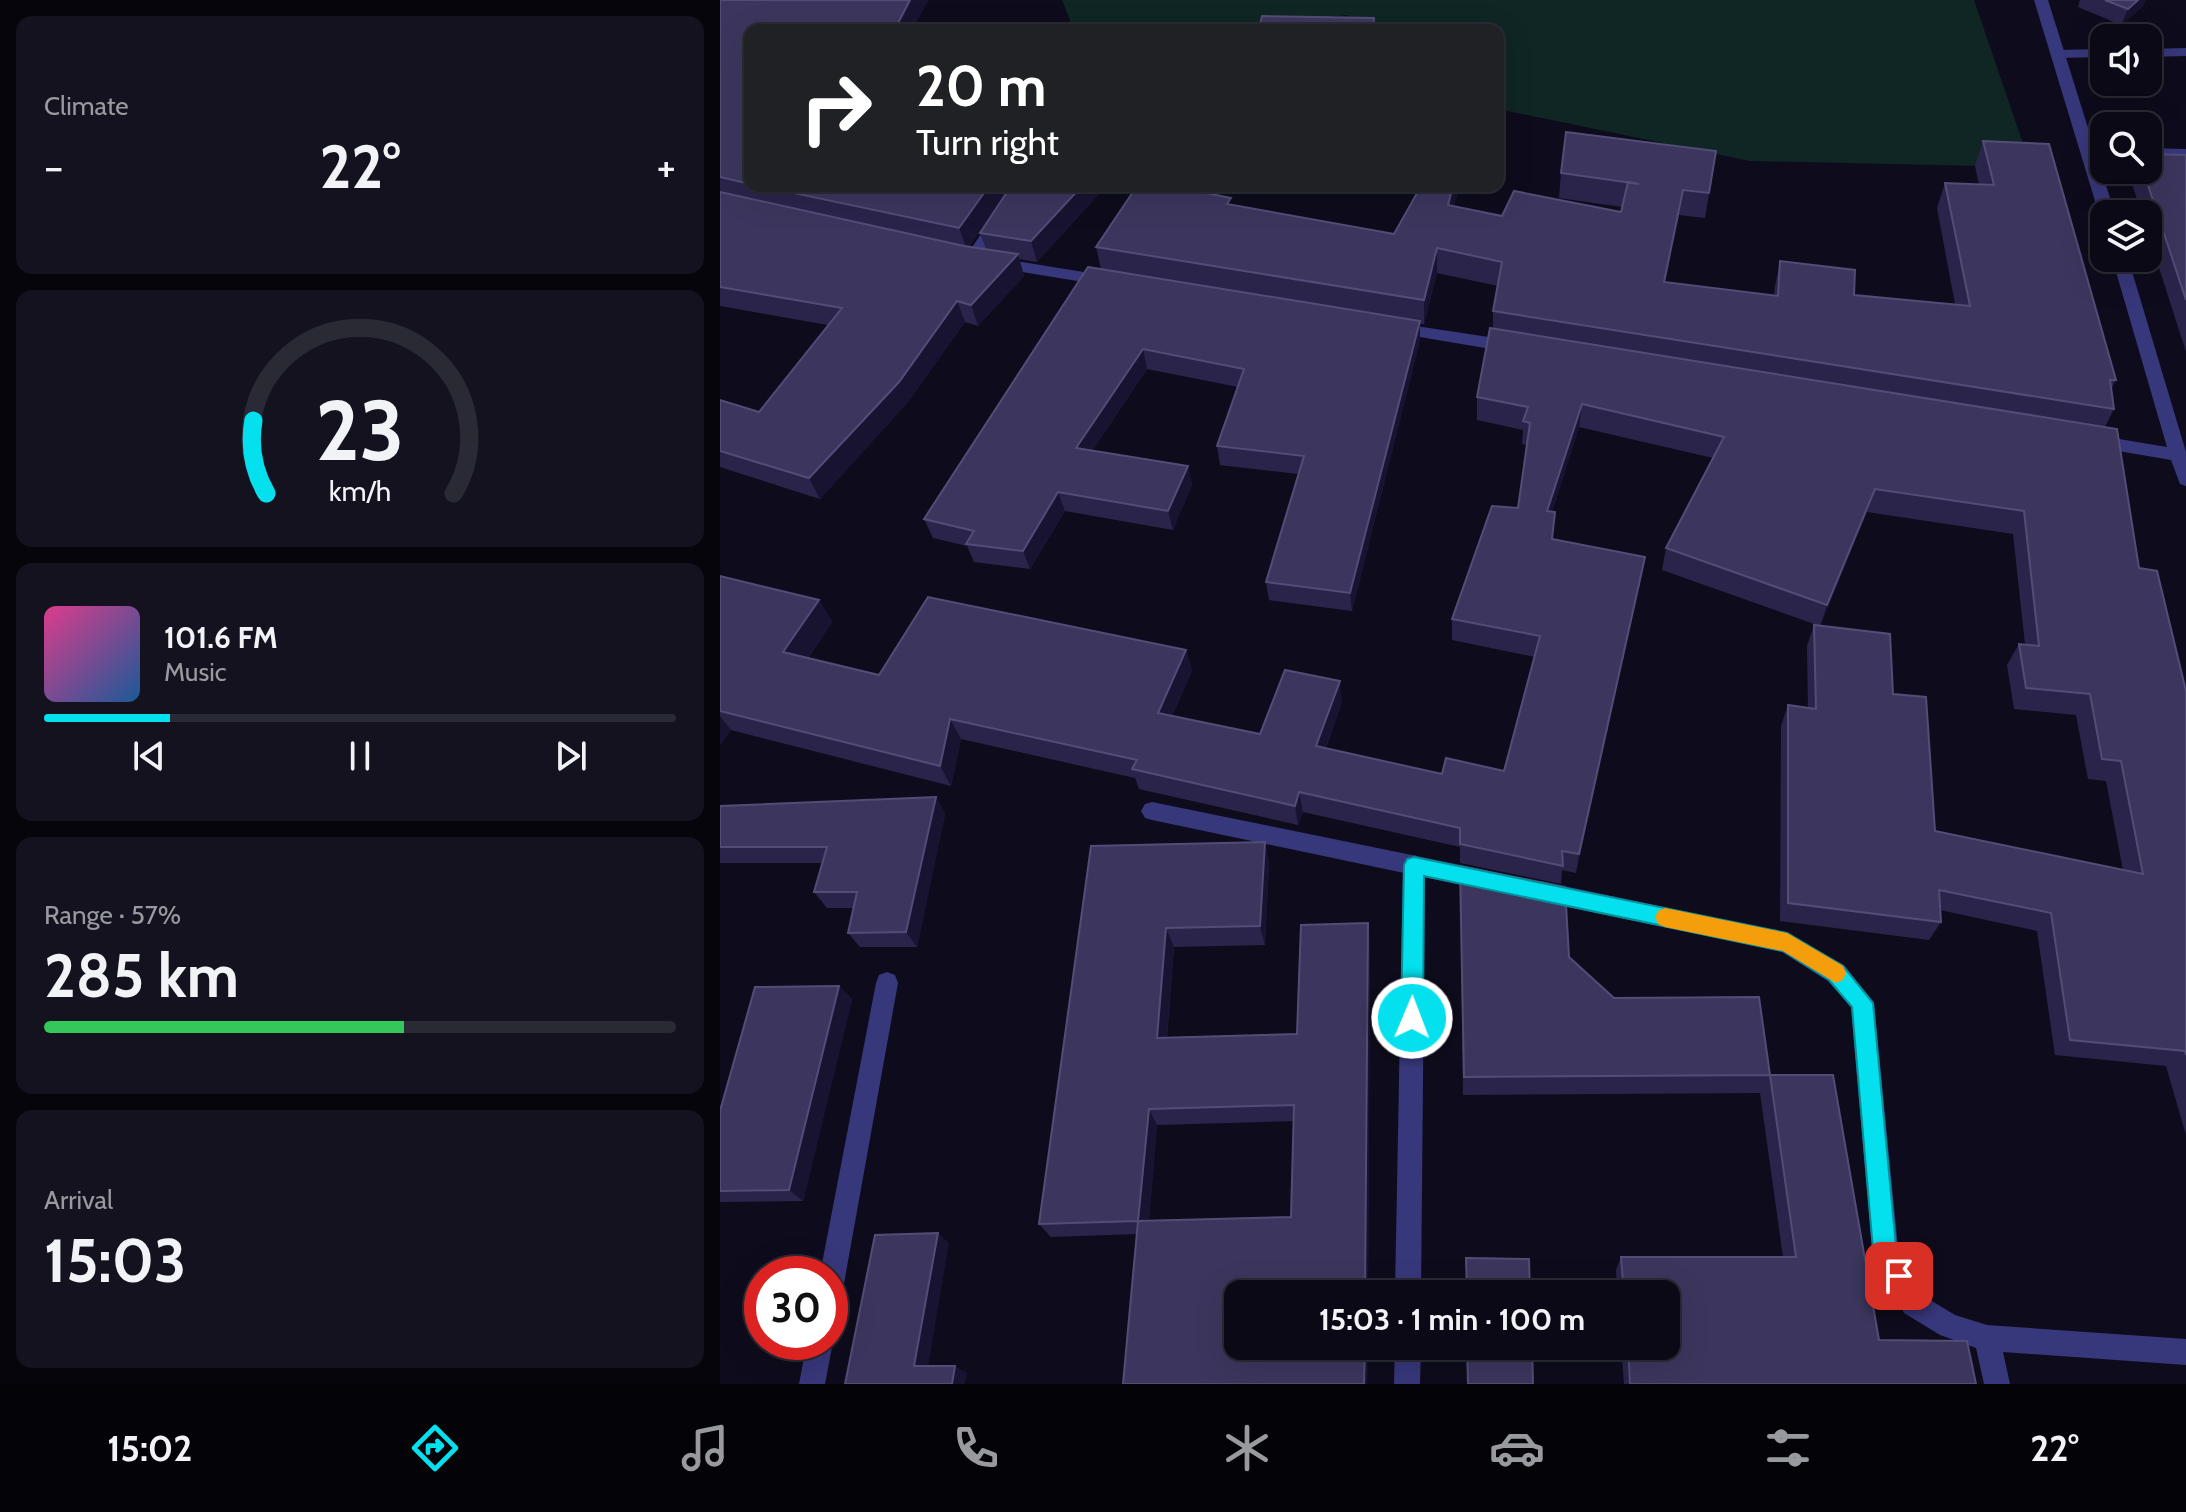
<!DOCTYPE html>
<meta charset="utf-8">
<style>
:root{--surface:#0a0915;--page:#13121e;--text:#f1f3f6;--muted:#999aa0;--line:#2a2a34;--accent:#04e0ee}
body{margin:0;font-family:Cabin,sans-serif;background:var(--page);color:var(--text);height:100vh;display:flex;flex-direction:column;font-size:30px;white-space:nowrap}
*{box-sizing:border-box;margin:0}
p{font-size:26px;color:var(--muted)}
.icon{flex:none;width:44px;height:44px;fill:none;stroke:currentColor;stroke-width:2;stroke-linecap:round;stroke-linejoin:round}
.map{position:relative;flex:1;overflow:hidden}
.sheet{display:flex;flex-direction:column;gap:16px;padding:16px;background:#06050c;width:720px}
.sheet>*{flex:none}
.banner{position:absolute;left:24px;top:24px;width:760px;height:168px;border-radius:16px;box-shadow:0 8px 32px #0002,0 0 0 2px var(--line);background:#202124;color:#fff;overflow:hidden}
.tools{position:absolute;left:1370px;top:24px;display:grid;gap:16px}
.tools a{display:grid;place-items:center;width:72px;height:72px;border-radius:16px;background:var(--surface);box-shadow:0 8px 32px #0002,0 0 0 2px var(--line);font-size:40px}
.speed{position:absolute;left:24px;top:1256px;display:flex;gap:16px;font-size:40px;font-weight:700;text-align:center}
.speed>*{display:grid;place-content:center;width:104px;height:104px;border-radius:50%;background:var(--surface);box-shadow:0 8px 32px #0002,0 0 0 2px var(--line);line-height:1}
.speed .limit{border:12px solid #d22;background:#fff;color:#111}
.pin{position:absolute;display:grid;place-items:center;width:68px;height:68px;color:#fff;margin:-34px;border-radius:16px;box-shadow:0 4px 12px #0006}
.me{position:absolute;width:88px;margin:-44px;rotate:1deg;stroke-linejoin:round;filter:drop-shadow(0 0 6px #0008)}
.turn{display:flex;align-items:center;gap:28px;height:168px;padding:0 40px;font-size:36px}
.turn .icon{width:104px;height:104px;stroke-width:2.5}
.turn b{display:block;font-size:56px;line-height:68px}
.big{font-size:60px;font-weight:700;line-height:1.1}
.sheet .widget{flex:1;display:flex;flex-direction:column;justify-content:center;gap:12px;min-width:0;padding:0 28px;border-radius:16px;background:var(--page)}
.sheet .dial{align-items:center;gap:0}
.dial svg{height:208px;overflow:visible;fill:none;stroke:var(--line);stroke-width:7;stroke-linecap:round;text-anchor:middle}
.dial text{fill:var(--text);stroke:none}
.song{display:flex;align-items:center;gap:24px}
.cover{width:96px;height:96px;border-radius:12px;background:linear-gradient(135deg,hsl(330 70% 55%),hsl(210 70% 35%))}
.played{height:8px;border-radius:4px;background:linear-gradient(90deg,var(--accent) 20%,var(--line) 20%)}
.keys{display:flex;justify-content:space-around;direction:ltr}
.heat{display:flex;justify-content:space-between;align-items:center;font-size:44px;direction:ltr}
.charge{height:12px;border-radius:6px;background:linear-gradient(90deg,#34c759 57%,var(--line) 0)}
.trip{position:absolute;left:504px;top:1280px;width:456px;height:80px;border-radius:16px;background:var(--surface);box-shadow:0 8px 32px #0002,0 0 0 2px var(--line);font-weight:700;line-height:80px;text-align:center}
.dock{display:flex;height:128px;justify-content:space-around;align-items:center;background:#040408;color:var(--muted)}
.dock .icon{width:56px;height:56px}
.dock .active{color:var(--accent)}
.dock b{font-size:36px;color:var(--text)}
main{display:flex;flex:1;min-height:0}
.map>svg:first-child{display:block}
.green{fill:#0f2624}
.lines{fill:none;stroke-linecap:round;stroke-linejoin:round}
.lane{fill:#37377b;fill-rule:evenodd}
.street{fill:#37377b;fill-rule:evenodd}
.wall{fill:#2a244b;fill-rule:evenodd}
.shaded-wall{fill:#181330}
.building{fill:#3c365e;stroke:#524d77;stroke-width:2;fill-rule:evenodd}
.route{fill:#04e0ee;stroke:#03929b;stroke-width:2}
.slow{fill:#f59e0b}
</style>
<main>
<section class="sheet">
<div class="widget"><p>Climate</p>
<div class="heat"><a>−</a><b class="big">22°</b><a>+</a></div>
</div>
<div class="widget dial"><svg viewBox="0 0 100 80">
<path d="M14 69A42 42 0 1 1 86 69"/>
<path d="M14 69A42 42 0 0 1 9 41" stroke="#04e0ee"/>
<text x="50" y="56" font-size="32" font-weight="700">23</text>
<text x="50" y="72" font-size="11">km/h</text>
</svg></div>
<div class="widget">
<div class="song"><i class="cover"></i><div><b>101.6 FM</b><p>Music</p></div></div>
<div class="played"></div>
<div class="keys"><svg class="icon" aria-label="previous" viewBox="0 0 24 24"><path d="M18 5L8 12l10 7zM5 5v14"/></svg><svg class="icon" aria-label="pause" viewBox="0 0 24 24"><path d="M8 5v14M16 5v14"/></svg><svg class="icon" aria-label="next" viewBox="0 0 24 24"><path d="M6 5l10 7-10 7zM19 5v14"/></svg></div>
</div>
<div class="widget"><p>Range · 57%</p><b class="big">285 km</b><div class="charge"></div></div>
<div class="widget"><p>Arrival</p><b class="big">15:03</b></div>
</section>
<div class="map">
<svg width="1466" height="1384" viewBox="0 0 1466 1384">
<rect width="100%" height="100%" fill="#0e0c1c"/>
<path class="green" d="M342,0H1254L1311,167L1030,161L778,109V30H638L628,15L484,30H354Z"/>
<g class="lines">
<path class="lane" d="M1466,48V56L1428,57V49Z
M1384,49V57L1338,58L1331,54L1338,50Z
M1368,146L1384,147V155L1363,153V147Z
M1428,148L1466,149V157L1428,156Z
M432,802L765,870L773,873L776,880L773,887L765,890L432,820L425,818L421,811L425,804Z
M820,881L1067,933L1124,965L1154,1003L1178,1247L1202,1295L1235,1315L1267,1325L1466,1339V1365L1283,1352L1290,1384H1264L1256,1348L1220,1335L1184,1313L1152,1249L1131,1007L1108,981L1062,952L820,901L812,898L809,891L812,884Z"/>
<path class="street" d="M1314,0H1328L1395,214H1384V218L1379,214Z
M294,186H308L258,263H246L244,259Z
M278,258L388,276L396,281L388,286L272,267L270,263Z
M1392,258H1408L1466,452V486L1460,484L1451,460L1375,447L1366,441L1375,435L1447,447Z
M676,323L795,341L803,347L795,353L670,332V324Z
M694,855L702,858L705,865L701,1294H675L683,865L686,858Z
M167,972L175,975L178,983L123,1289L119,1298L110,1302V1274H100L156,983L159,975Z
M110,1334L113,1342L105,1384H79L87,1342H110Z
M675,1346H701L700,1384H674Z"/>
</g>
<path class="wall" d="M0,0H208L193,28L30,30V186H290L249,247L266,249L260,233L378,195L317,262L299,259L304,276L258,326L245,322L188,402L100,499L0,467V400L39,412L108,325L0,306Z
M1360,0H1425L1423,6L1401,25L1358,7Z
M1263,141L1396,380L1391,390L1394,409L1385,427L1419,568L1466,691V1135L1446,1066L1335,1055L1317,931L1220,910L1221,922L1209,940L1060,921L1061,726L1068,705L1088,708L1087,646L1094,625H1097L942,570L946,548L993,458L859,427L832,512L833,539L925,557L856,873L842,870L841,884L740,863V847L583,812L578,825L419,789L415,778L241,739L231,786L11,730L0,745V576L99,600L112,622L88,658L159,675L466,650L472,671L452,716L540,734L622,702L606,748L722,774L784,771L815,657L732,640V619L798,508L807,445L802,444L803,430L757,420V397L773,329V311L778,286L717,273L704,324H700V340L632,611L549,600L546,582L578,474L500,465L497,446L518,387L427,369L372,451L468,466L472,485L453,530L345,511L310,569L254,562L247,546L213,538L204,519L381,269L376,247L512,205L674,234L701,186H739L734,206L782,216L901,212L902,207L839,198L841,173L996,151L985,218L959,215L945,282L1054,296L1055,286L1060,261L1134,295L1235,304L1217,208L1225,183L1259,185L1255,166ZM1147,512L1293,534L1305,644H1299L1287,665L1294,709L1356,715L1368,779L1386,781L1403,870L1215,831L1173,694L1100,626Z
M1466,155V352L1428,233V214H1422L1408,172L1410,170H1423Z
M216,797L225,814L197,947H140L128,933L134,908H107L94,892L102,863H0V806Z
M545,842L549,863L545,945L454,947L447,1037L577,1034L650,943L648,1294H518V1346H648L647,1384H403L417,1234L331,1237L319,1224L371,846ZM574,1121L571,1217L429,1220L437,1125Z
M740,888L849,957L894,998L1050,1075L1159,1340L1256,1384H904L901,1346H946V1294H897L896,1270L901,1257H1063L1040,1093L743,1095Z
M119,986L132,999L83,1201L0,1202V1111Z"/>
<path class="shaded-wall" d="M190,0H208L192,30L176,27Z
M1418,0H1425L1423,6L1401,25L1408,9Z
M269,186H290L247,250L239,228Z
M362,186H376L378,195L317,262L311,241Z
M733,186H739L728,230V205Z
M963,190L959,215L940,307L944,282Z
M717,248V273L704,324V300Z
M298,254L304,276L258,326L251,305Z
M237,301L245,322L188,402L100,499L89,478Z
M700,321V340L632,611L630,593Z
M423,349L427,369L361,467L356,448Z
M862,404L859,427L825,534L827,511Z
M468,466L472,485L453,530L448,511Z
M1155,489L1147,512L1100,626L1107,605Z
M338,492L345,511L310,569L303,551Z
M925,557L921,579L856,873L859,854Z
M99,600L112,622L77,673L63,652Z
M466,650L472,671L444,733L438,713Z
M620,681L622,702L599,766L596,746Z
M0,716L11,730L0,745Z
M230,719L241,739L231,786L220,766Z
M579,792L583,812L578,825L575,806Z
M216,797L225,814L197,947L186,932Z
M545,842L549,863L545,945L540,926Z
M648,923L650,943L648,1294H645Z
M446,928L454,947L445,1055L437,1038Z
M119,986L132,999L83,1201L69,1190Z
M429,1109L437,1125L428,1234L418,1221Z
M218,1233L229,1243L207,1373L194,1366Z
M645,1346H648L647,1384H644Z
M235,1366L247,1373L245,1384H232Z"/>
<path class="building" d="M0,0H190L176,27L211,28L210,30H30V184L0,177Z
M1385,0H1418L1408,9Z
M542,16L654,18L653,30H539Z
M311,24L445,30H308Z
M846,132L996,151L989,193L963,190L944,282L1058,296L1060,261L1135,270L1134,295L1250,306L1225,183L1274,185L1263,141L1329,144L1396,380H1390L1394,409L773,311L782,262L717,248L704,300L376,247L417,186H451L511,198L507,204L674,234L701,186H733L728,205L782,216L794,191L901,212L908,182L919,184L841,173Z
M1428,154L1466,155V300L1423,170H1428Z
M41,186H269L239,228Z
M291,186H362L311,241L260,233Z
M0,192L244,246L298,254L251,305L237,301L179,382L89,478L0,451V400L39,412L122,308L0,287Z
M368,267L700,321L630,593L546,582L584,456L497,446L524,369L423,349L356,448L468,466L448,511L338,492L303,551L246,544L254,531L204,519Z
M770,328L1397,429L1419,568L1437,571L1466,691V1055L1465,1051L1350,1040L1331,913L1219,890L1221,922L1068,903V705L1096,709L1094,625L1170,634L1173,694L1206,697L1215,831L1423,874L1401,761L1382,759L1370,694L1306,688L1299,644L1319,646L1304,511L1155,489L1107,605L946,548L1004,437L862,404L827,511L835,512L832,539L925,557L859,854L842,851L843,866L740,844V828L579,792L575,806L412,769L417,760L230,719L220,766L0,711V576L99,600L63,652L159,675L208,597L466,650L438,713L540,734L565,670L620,681L596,746L722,774L726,758L784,771L820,636L732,619L772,506L798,508L810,423L803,421L808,407L757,397Z
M216,797L186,932L128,933L137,892H94L107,847H0V806Z
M545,842L540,926L446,928L437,1038L577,1034L581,925L648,923L645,1294H518V1346H645L644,1384H403L418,1221L319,1224L371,846ZM574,1105L571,1217L418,1221L429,1109Z
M740,866L845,887L849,957L894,998L1039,997L1050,1075L744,1077Z
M119,986L69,1190L0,1191V1111L35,987Z
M1050,1075H1113L1159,1340L1247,1341L1256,1384H910L908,1346H946V1294H904L901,1257H1076Z
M218,1233L194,1366H235L232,1384H125L155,1235Z
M746,1258L809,1259L810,1294H747Z
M747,1346H812L813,1384H748Z"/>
<path class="route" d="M694,857L1067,933L1123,966L1153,1003L1176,1247L1191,1276L1187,1285L1179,1288L1170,1285L1153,1249L1132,1007L1109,980L1063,951L704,876L703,1018L699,1026L692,1029L685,1026L681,1018L684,865L687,859Z"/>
<path class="slow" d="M945,908L1067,933L1123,966L1126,973L1123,980L1116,983L1063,951L945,927L938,924L935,917L938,911Z"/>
</svg>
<div class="tools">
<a><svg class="icon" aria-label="sound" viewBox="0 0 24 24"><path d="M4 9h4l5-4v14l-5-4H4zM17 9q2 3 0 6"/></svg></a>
<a><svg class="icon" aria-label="search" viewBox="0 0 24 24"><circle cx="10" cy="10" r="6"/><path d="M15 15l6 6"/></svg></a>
<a><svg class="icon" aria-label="layers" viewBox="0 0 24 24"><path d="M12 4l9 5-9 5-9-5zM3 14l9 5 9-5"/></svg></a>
</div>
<div class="speed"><div class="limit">30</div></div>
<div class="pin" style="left:1179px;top:1276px;background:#d93025"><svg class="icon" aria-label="arrive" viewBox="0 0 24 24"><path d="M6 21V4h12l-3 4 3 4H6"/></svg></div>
<svg class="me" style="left:692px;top:1018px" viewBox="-20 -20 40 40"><circle r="17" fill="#04e0ee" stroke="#fff" stroke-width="3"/><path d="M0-11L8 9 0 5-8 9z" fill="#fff"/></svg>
<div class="trip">15:03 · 1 min · 100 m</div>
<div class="banner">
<div class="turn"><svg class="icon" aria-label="right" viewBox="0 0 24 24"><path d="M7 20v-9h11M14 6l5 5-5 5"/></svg><div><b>20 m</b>Turn right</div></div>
</div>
</div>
</main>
<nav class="dock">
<b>15:02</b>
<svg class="icon active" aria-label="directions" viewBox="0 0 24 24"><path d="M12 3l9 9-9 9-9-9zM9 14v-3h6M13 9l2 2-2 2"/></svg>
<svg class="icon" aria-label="music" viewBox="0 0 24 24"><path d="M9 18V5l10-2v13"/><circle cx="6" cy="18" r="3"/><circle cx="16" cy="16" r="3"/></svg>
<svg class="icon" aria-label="phone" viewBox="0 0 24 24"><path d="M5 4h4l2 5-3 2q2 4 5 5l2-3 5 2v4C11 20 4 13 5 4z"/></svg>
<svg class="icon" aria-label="climate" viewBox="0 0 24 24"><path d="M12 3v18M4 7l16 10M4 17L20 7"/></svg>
<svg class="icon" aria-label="car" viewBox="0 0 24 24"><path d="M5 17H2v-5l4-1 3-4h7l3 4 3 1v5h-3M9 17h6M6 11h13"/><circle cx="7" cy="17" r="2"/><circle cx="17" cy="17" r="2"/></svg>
<svg class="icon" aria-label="filters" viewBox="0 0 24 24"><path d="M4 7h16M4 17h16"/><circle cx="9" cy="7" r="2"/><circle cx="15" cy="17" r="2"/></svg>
<b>22°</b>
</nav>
